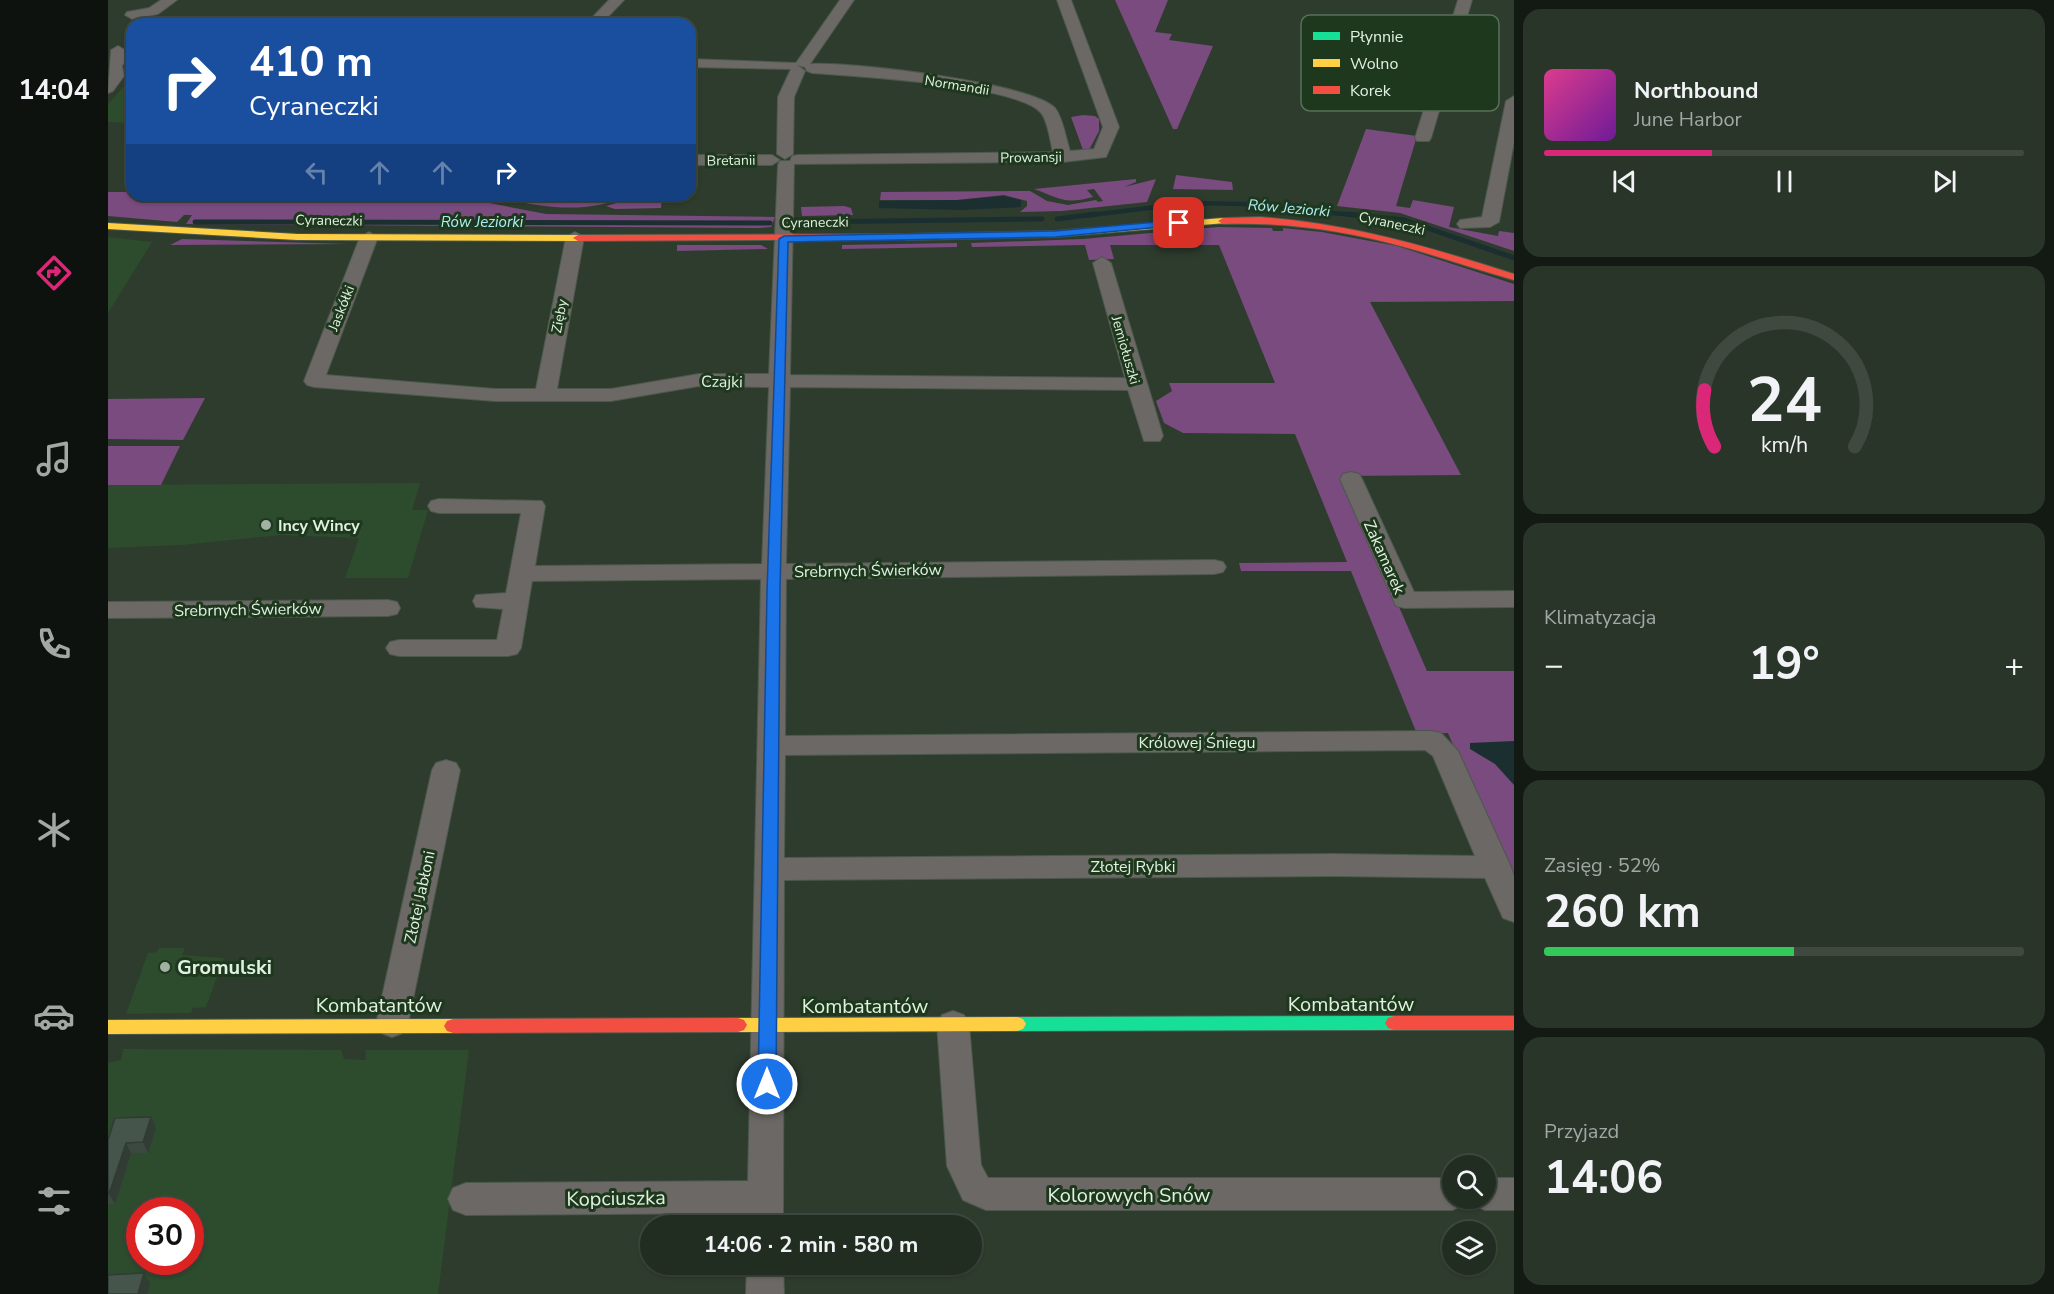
<!DOCTYPE html>
<html lang="pl">
<meta charset="utf-8">
<style>
:root{--surface:#222d22;--page:#2a352a;--text:#f1f3f6;--muted:#a2a8a5;--line:#3f4940;--accent:#db2777}
body{margin:0;font-family:"Nunito Sans",sans-serif;background:var(--page);color:var(--text);height:100vh;display:flex;flex-direction:column;font-size:22px;white-space:nowrap}
*{box-sizing:border-box;margin:0}
p{font-size:20px;color:var(--muted)}
.icon{flex:none;width:33px;height:33px;fill:none;stroke:currentColor;stroke-width:2;stroke-linecap:round;stroke-linejoin:round}
.map{position:relative;flex:1;overflow:hidden}
.side{display:flex;flex-direction:column;gap:9px;padding:9px;background:#131913;width:540px}
.side>*{flex:none}
.top-card{position:absolute;left:18px;top:18px;width:570px;height:183px;border-radius:18px;box-shadow:0 2px 4px #0004,0 0 0 2px var(--line);background:#1a4fa0;color:#fff;overflow:hidden}
.controls{position:absolute;left:1334px;top:1155px;display:grid;gap:12px}
.controls a{display:grid;place-items:center;width:54px;height:54px;border-radius:50%;background:var(--surface);box-shadow:0 2px 4px #0004,0 0 0 2px var(--line);font-size:30px}
.speed{position:absolute;left:18px;top:1197px;display:flex;gap:12px;font-size:30px;font-weight:700;text-align:center}
.speed>*{display:grid;place-content:center;width:78px;height:78px;border-radius:50%;background:var(--surface);box-shadow:0 2px 4px #0004,0 0 0 2px var(--line);line-height:1}
.speed .limit{border:9px solid #d22;background:#fff;color:#111}
.pin{position:absolute;display:grid;place-items:center;width:51px;height:51px;color:#fff;margin:-26px;border-radius:12px;box-shadow:0 3px 9px #0006}
.me{position:absolute;width:66px;margin:-33px;rotate:0deg;stroke-linejoin:round;filter:drop-shadow(0 0 4px #0008)}
.turn{display:flex;align-items:center;gap:21px;height:126px;padding:0 24px;font-size:27px}
.turn .icon{width:78px;height:78px;stroke-width:2.5}
.turn b{display:block;font-size:42px;line-height:51px}
.lanes{display:flex;align-items:center;height:57px;padding:0 24px;background:#0003;justify-content:center;gap:30px;direction:ltr}
.lanes .off{opacity:.35}
.big{font-size:45px;font-weight:700;line-height:1.1}
.side .card{flex:1;display:flex;flex-direction:column;justify-content:center;gap:9px;min-width:0;padding:0 21px;border-radius:18px;background:var(--page)}
.side .dial{align-items:center;gap:0}
.dial svg{height:156px;overflow:visible;fill:none;stroke:var(--line);stroke-width:7;stroke-linecap:round;text-anchor:middle}
.dial text{fill:var(--text);stroke:none}
.song{display:flex;align-items:center;gap:18px}
.cover{width:72px;height:72px;border-radius:9px;background:linear-gradient(135deg,hsl(330 70% 55%),hsl(280 70% 35%))}
.played{height:6px;border-radius:3px;background:linear-gradient(90deg,var(--accent) 35%,var(--line) 35%)}
.keys{display:flex;justify-content:space-around;direction:ltr}
.heat{display:flex;justify-content:space-between;align-items:center;font-size:33px;direction:ltr}
.charge{height:9px;border-radius:4px;background:linear-gradient(90deg,#34c759 52%,var(--line) 0)}
.trip{position:absolute;left:532px;top:1215px;width:342px;height:60px;border-radius:30px;background:var(--surface);box-shadow:0 2px 4px #0004,0 0 0 2px var(--line);font-weight:700;line-height:60px;text-align:center}
main{display:flex;flex:1;min-height:0}
.tab-bar{display:flex;flex-direction:column;width:108px;justify-content:space-around;align-items:center;background:#0e120e;color:var(--muted)}
.tab-bar .icon{width:42px;height:42px}
.tab-bar .active{color:var(--accent)}
.tab-bar b{font-size:27px;color:var(--text)}
.map>svg:first-child{display:block}
.built{fill:#2d4b2d;fill-rule:evenodd}
.green{fill:#7a4b7e}
.water{fill:#1b2f31}
.lines{fill:none;stroke-linecap:round;stroke-linejoin:round}
.stream-far1{stroke:#1b2f31;stroke-width:4.5}
.stream{stroke:#1b2f31;stroke-width:5}
.street-casing{stroke:#4b584b;stroke-width:2}
.fast-casing{stroke:#4b584b;stroke-width:2}
.slow-casing{stroke:#4b584b;stroke-width:2}
.jam-casing{stroke:#4b584b;stroke-width:2}
.street{fill:#6b6865;fill-rule:evenodd}
.fast{fill:#16e098;fill-rule:evenodd}
.slow{fill:#ffcf43;fill-rule:evenodd}
.jam{fill:#f24e42;fill-rule:evenodd}
.wall{fill:#3c4940}
.shaded-wall{fill:#313c34}
.building{fill:#46554b;stroke:#313c34;stroke-width:1.5}
.route{fill:#1a73e8;stroke:#114b97;stroke-width:1.5}
.poi-dot{fill:#a2b2a2;stroke:#1e381e;stroke-width:2}
.labels{text-anchor:middle;stroke-width:6;stroke-linejoin:round;paint-order:stroke}
.far-street-label{font-size:14px;fill:#e1f1e0;stroke:#1e381e}
.far-water-label{font-size:15px;font-style:italic;fill:#aceff5;stroke:#1e381e}
.street-label{font-size:16px;fill:#e1f1e0;stroke:#1e381e}
.poi-label{font-size:16px;font-weight:bold;fill:#e1f1e0;stroke:#1e381e;text-anchor:start}
.near-poi-label{font-size:20px;font-weight:bold;fill:#e1f1e0;stroke:#1e381e;text-anchor:start}
.near-street-label{font-size:20px;fill:#e1f1e0;stroke:#1e381e}
.key{fill:#1e381e;stroke:#587058;stroke-width:1.5}
.key-label{font-size:16px;fill:#e1f1e0}
</style>
<main>
<nav class="tab-bar">
<b>14:04</b>
<svg class="icon active" aria-label="directions" viewBox="0 0 24 24"><path d="M12 3l9 9-9 9-9-9zM9 14v-3h6M13 9l2 2-2 2"/></svg>
<svg class="icon" aria-label="music" viewBox="0 0 24 24"><path d="M9 18V5l10-2v13"/><circle cx="6" cy="18" r="3"/><circle cx="16" cy="16" r="3"/></svg>
<svg class="icon" aria-label="phone" viewBox="0 0 24 24"><path d="M5 4h4l2 5-3 2q2 4 5 5l2-3 5 2v4C11 20 4 13 5 4z"/></svg>
<svg class="icon" aria-label="climate" viewBox="0 0 24 24"><path d="M12 3v18M4 7l16 10M4 17L20 7"/></svg>
<svg class="icon" aria-label="car" viewBox="0 0 24 24"><path d="M5 17H2v-5l4-1 3-4h7l3 4 3 1v5h-3M9 17h6M6 11h13"/><circle cx="7" cy="17" r="2"/><circle cx="17" cy="17" r="2"/></svg>
<svg class="icon" aria-label="filters" viewBox="0 0 24 24"><path d="M4 7h16M4 17h16"/><circle cx="9" cy="7" r="2"/><circle cx="15" cy="17" r="2"/></svg>
</nav>
<div class="map">
<svg width="1406" height="1294" viewBox="0 0 1406 1294">
<rect width="100%" height="100%" fill="#2e3c2e"/>
<path class="built" d="M21,81L24,82V123L0,122V104Z
M0,237L44,242L0,313Z
M312,483L304,510H320L300,578H237L251,538L172,535L74,545L0,548V485Z
M51,948H77L74,955L116,958L98,1007L85,1008L83,1013L18,1014L40,953L49,952Z
M15,1049L233,1050L236,1059L258,1060L257,1050H361L330,1294H0V1063L13,1060ZM32,1210H82V1262H32Z"/>
<path class="green" d="M1007,0H1060L1047,32L1064,34L1061,40L1105,46L1069,129H1065Z
M975,115L987,116L991,119V131L981,150H975L963,117Z
M1258,129L1309,136L1288,206L1302,208L1305,200L1346,207L1341,227L1390,236L1391,231L1406,233V251L1292,213L1229,206Z
M1068,175L1124,182L1125,190L1065,189Z
M1028,179V182L1016,187L1048,179L1039,202L954,211L912,212L919,206V201L896,195L848,200H772L773,192L922,191L939,201L960,205L988,200L990,202L995,201L986,189L979,190L985,197C955,205 952,198 926,189Z
M0,192H24V195L30,197L340,195L438,214L667,217L663,227L650,228L78,224L84,215H76L69,222L0,216Z
M380,195H524C473,216 433,207 380,195Z
M554,197L553,208L507,209L498,206L526,198Z
M736,206L743,208L745,215L694,216L693,207Z
M1110,227L1164,228L1165,231H1175V228L1214,232L1289,246L1406,284V301L1262,302L1353,475L1234,476L1319,671H1406V889L1340,733L1309,734L1243,571H1133L1131,563L1239,562L1187,434L1075,433L1056,423L1048,401L1064,391L1061,383H1167L1111,245H1002L1006,259L981,260L977,245L864,247L863,243L975,239Z
M74,239L240,244H241L62,245Z
M849,243V247L734,249V245Z
M569,245H653L660,249L569,251Z
M97,398L75,440L0,439V399Z
M0,446H72L53,485H0Z"/>
<path class="water" d="M895,196L913,200V207L855,210L771,208V201L854,200Z
M1406,741V785L1387,764L1362,749V743Z"/>
<g class="lines">
<path class="stream-far1" d="M975,216L1081,203L1135,204L1255,216"/>
<path class="stream" d="M1240,214L1296,220L1406,258
M949,219L987,214
M87,222L662,223
M694,222L934,219"/>
<defs>
<path id="street" d="M53,0H69L50,14L24,19L17,15L19,12L41,8Z
M501,0H516L493,24H478Z
M732,0H746L702,64C739,61 924,83 947,108C955,118 958,139 962,151L986,149L995,127L949,0H963L1011,127L998,157L955,162L686,164L682,375L1017,378L985,263L994,257L1003,263L1055,436L1052,441H1036L1020,390L682,387L678,564L1106,560L1115,562L1118,567L1115,572L1106,574L678,579L677,736L1323,731L1333,733L1350,751L1403,867L1406,876V922L1395,918L1377,878L1226,876L676,880L675,1226H639V1213L358,1215L345,1210L340,1199L345,1188L358,1183L640,1181L653,579L424,581L413,648L409,654L400,656H291L282,654L278,648L282,642L291,640H389L395,609L368,607L365,601L368,595L398,593L413,513H331L323,511L320,506L323,501L331,499L434,501L437,506L427,566L654,564L661,387L591,386L503,401H387L206,387L199,385L196,381L252,237L261,232L270,237L218,375L387,389H428L458,237L467,232L476,237L449,389H503L591,374H661L670,165L672,161H682L684,156L690,155L945,152C942,141 940,121 933,113C911,85 744,76 704,73L699,71L697,67L689,65L697,71L686,97L685,154L677,159L669,154L670,97L683,69L582,67V59L688,63ZM1317,750L1325,756L1367,856L1226,854L676,858L677,755Z
M1350,0H1364L1323,138L1321,141H1309L1307,138Z
M10,46L17,50V61L14,66L16,76L5,91L0,93L3,50Z
M1406,96V142L1391,222L1382,227L1352,228L1349,224L1352,220L1374,217L1398,101Z
M582,155H664L672,160L664,165H582Z
M1243,472L1251,474L1254,479L1306,592L1406,591V607L1297,608L1288,606L1232,479L1235,474Z
M280,600L289,602L292,608L289,614L280,616L0,618V602Z
M338,760L348,763L352,770L300,1024L295,1033L284,1037L273,1033L268,1024L324,770L328,763Z
M845,1011L856,1015L861,1024L873,1165L880,1178H1344V1198H1360L1356,1205L1344,1210H878L855,1200L839,1166L829,1024L834,1015Z
M1377,1178H1406V1210H1377L1365,1205L1361,1198H1377Z
M639,1264H675L676,1294H638Z"/>
<path id="fast" d="M1286,1016L1292,1018L1295,1023L1292,1028L1286,1030L909,1031L903,1029L900,1024L903,1019L909,1017Z"/>
<path id="slow" d="M1115,218L1118,219V223L947,237L798,240L793,237L798,234L947,231Z
M0,223L189,234L470,235L475,238L470,241L189,240L0,229Z
M909,1017L915,1019L918,1024L915,1029L909,1031L630,1032L624,1030L621,1025L624,1020L630,1018Z
M345,1019L351,1021L354,1026L351,1031L345,1033L0,1034V1020Z"/>
<path id="jam" d="M1152,217C1240,223 1322,247 1406,274V280C1369,270 1333,257 1296,247C1236,230 1177,222 1115,224L1110,221L1115,218Z
M798,234L801,235V239L470,241L465,238L470,235Z
M1286,1016H1406V1030H1286L1280,1028L1277,1023L1280,1018Z
M630,1018L636,1020L639,1025L636,1030L630,1032L345,1033L339,1031L336,1026L339,1021L345,1019Z"/>
</defs>
<use href="#street" class="street-casing"/>
<use href="#fast" class="fast-casing"/>
<use href="#slow" class="slow-casing"/>
<use href="#jam" class="jam-casing"/>
<use href="#street" class="street"/>
<use href="#fast" class="fast"/>
<use href="#slow" class="slow"/>
<use href="#jam" class="jam"/>
</g>
<path class="wall" d="M48,1128L40,1153H23L7,1204H0V1140Z"/>
<path class="shaded-wall" d="M43,1117L48,1128L40,1153L35,1142Z
M18,1143L23,1153L7,1204L1,1194Z
M36,1273L42,1284L39,1294H30Z"/>
<path class="building" d="M43,1117L35,1142L18,1143L1,1194H0V1140L7,1118Z
M36,1273L30,1294H0V1275Z"/>
<path class="route" d="M1071,220L1076,223L1074,225L947,237L680,242L672,591L668,1084L665,1089L659,1092L652,1089L650,1084L659,591L671,239L676,236L947,231Z"/>
<g class="poi-dot">
<circle cx="158" cy="525" r="6"/>
<circle cx="57" cy="967" r="6"/>
</g>
<g class="labels">
<g class="far-street-label">
<text transform="translate(849 85) rotate(9)" y="5">Normandii</text>
<text transform="translate(923 157) rotate(-1)" y="5">Prowansji</text>
<text transform="translate(623 160) rotate(-1)" y="5">Bretanii</text>
<text transform="translate(221 220) rotate(1)" y="5">Cyraneczki</text>
<text transform="translate(707 222) rotate(-1)" y="5">Cyraneczki</text>
<text transform="translate(1284 223) rotate(12)" y="5">Cyraneczki</text>
<text transform="translate(233 308) rotate(-68)" y="5">Jaskółki</text>
<text transform="translate(451 316) rotate(-79)" y="5">Zięby</text>
<text transform="translate(1018 350) rotate(74)" y="5">Jemiołuszki</text>
</g>
<g class="far-water-label">
<text transform="translate(1181 208) rotate(5)" y="5">Rów Jeziorki</text>
<text x="374" y="227">Rów Jeziorki</text>
</g>
<g class="street-label">
<text transform="translate(614 381) rotate(1)" y="6">Czajki</text>
<text transform="translate(1277 557) rotate(66)" y="6">Zakamarek</text>
<text transform="translate(760 570) rotate(-1)" y="6">Srebrnych Świerków</text>
<text transform="translate(140 609) rotate(-1)" y="6">Srebrnych Świerków</text>
<text x="1089" y="748">Królowej Śniegu</text>
<text x="1025" y="872">Złotej Rybki</text>
<text transform="translate(311 897) rotate(-78)" y="6">Złotej Jabłoni</text>
</g>
<g class="poi-label">
<text x="170" y="531">Incy Wincy</text>
</g>
<g class="near-poi-label">
<text x="69" y="974">Gromulski</text>
</g>
<g class="near-street-label">
<text x="1243" y="1011">Kombatantów</text>
<text x="271" y="1012">Kombatantów</text>
<text x="757" y="1013">Kombatantów</text>
<text x="1021" y="1202">Kolorowych Snów</text>
<text transform="translate(508 1198) rotate(-1)" y="7">Kopciuszka</text>
</g>
</g>
<rect x="1193" y="15" width="198" height="96" rx="9" class="key"/>
<rect x="1205" y="32" width="27" height="8" fill="#16e098"/>
<rect x="1205" y="59" width="27" height="8" fill="#ffcf43"/>
<rect x="1205" y="86" width="27" height="8" fill="#f24e42"/>
<g class="key-label">
<text x="1242" y="42">Płynnie</text>
<text x="1242" y="69">Wolno</text>
<text x="1242" y="96">Korek</text>
</g>
</svg>
<div class="controls">
<a><svg class="icon" aria-label="search" viewBox="0 0 24 24"><circle cx="10" cy="10" r="6"/><path d="M15 15l6 6"/></svg></a>
<a><svg class="icon" aria-label="layers" viewBox="0 0 24 24"><path d="M12 4l9 5-9 5-9-5zM3 14l9 5 9-5"/></svg></a>
</div>
<div class="speed"><div class="limit">30</div></div>
<div class="pin" style="left:1071px;top:223px;background:#d93025"><svg class="icon" aria-label="arrive" viewBox="0 0 24 24"><path d="M6 21V4h12l-3 4 3 4H6"/></svg></div>
<svg class="me" style="left:659px;top:1084px" viewBox="-20 -20 40 40"><circle r="17" fill="#1a73e8" stroke="#fff" stroke-width="3"/><path d="M0-11L8 9 0 5-8 9z" fill="#fff"/></svg>
<div class="trip">14:06 · 2 min · 580 m</div>
<div class="top-card">
<div class="turn"><svg class="icon" aria-label="right" viewBox="0 0 24 24"><path d="M7 20v-9h11M14 6l5 5-5 5"/></svg><div><b>410 m</b>Cyraneczki</div></div>
<div class="lanes"><svg class="icon off" aria-label="left" viewBox="0 0 24 24"><path d="M17 20v-9H6M10 6l-5 5 5 5"/></svg><svg class="icon off" aria-label="ahead" viewBox="0 0 24 24"><path d="M12 20V5M6 11l6-6 6 6"/></svg><svg class="icon off" aria-label="ahead" viewBox="0 0 24 24"><path d="M12 20V5M6 11l6-6 6 6"/></svg><svg class="icon" aria-label="right" viewBox="0 0 24 24"><path d="M7 20v-9h11M14 6l5 5-5 5"/></svg></div>
</div>
</div>
<section class="side">
<div class="card">
<div class="song"><i class="cover"></i><div><b>Northbound</b><p>June Harbor</p></div></div>
<div class="played"></div>
<div class="keys"><svg class="icon" aria-label="previous" viewBox="0 0 24 24"><path d="M18 5L8 12l10 7zM5 5v14"/></svg><svg class="icon" aria-label="pause" viewBox="0 0 24 24"><path d="M8 5v14M16 5v14"/></svg><svg class="icon" aria-label="next" viewBox="0 0 24 24"><path d="M6 5l10 7-10 7zM19 5v14"/></svg></div>
</div>
<div class="card dial"><svg viewBox="0 0 100 80">
<path d="M14 69A42 42 0 1 1 86 69"/>
<path d="M14 69A42 42 0 0 1 9 40" stroke="#db2777"/>
<text x="50" y="56" font-size="32" font-weight="700">24</text>
<text x="50" y="72" font-size="11">km/h</text>
</svg></div>
<div class="card"><p>Klimatyzacja</p>
<div class="heat"><a>−</a><b class="big">19°</b><a>+</a></div>
</div>
<div class="card"><p>Zasięg · 52%</p><b class="big">260 km</b><div class="charge"></div></div>
<div class="card"><p>Przyjazd</p><b class="big">14:06</b></div>
</section>
</main>
